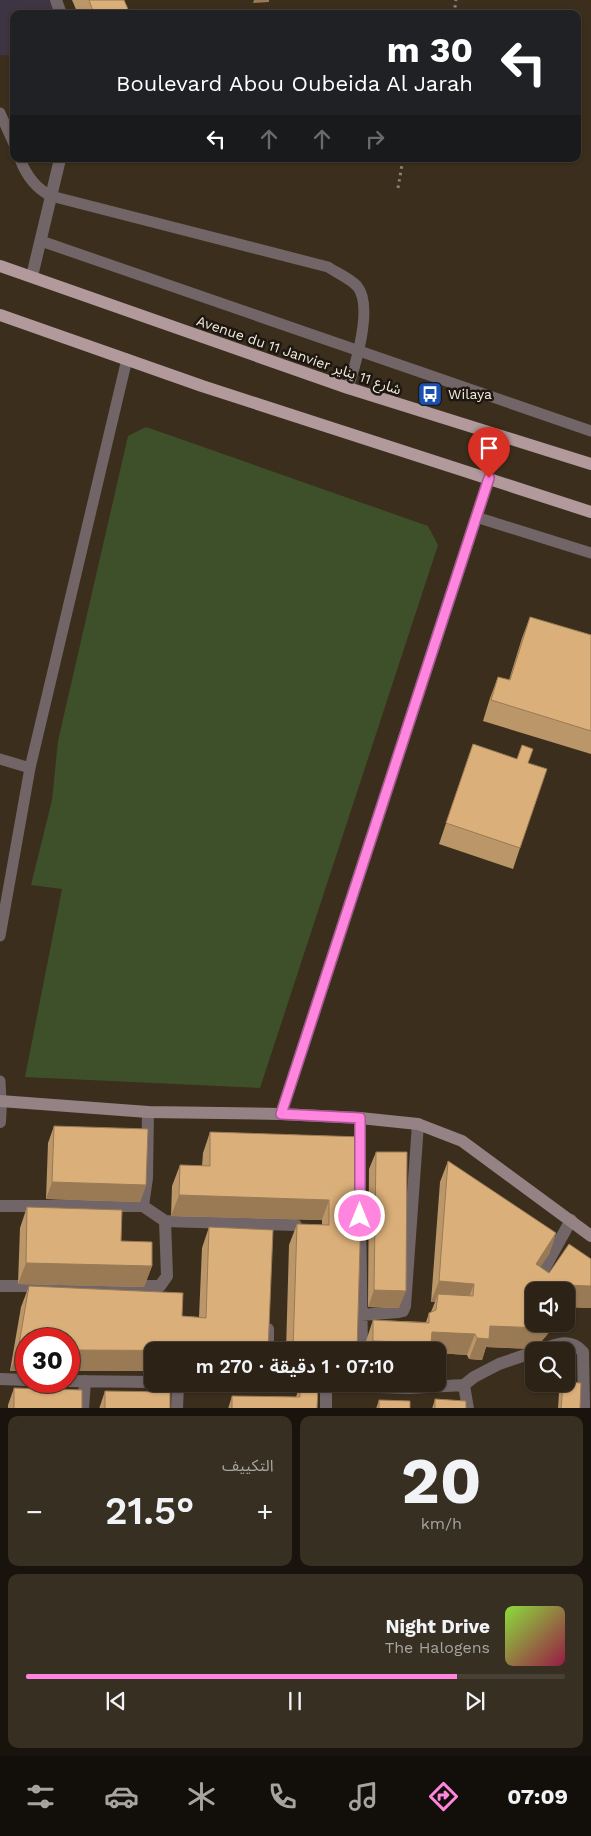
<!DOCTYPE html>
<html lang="ar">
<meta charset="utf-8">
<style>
:root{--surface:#2c2216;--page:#382f23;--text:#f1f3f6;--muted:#a6a4a1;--line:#483f35;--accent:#ff85de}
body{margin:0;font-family:"Work Sans","Noto Sans Arabic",sans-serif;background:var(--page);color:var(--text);direction:rtl;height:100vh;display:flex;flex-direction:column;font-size:19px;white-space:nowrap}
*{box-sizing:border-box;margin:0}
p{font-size:16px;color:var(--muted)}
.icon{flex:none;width:28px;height:28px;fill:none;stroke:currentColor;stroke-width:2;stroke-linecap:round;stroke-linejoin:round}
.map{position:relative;height:1408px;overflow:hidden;direction:ltr}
.sheet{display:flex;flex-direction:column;gap:8px;padding:8px;background:#18130c;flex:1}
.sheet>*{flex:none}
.guide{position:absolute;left:10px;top:10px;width:571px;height:152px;border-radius:10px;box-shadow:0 1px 4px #0004,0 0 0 1px var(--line);direction:rtl;background:#202124;color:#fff;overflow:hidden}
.tools{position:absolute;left:525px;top:1282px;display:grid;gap:10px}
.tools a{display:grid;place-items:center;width:50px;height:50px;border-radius:10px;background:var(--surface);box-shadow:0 1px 4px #0004,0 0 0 1px var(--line);font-size:25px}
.speed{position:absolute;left:15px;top:1328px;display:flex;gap:10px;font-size:25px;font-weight:700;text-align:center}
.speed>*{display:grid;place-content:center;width:65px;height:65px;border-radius:50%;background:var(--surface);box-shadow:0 1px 4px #0004,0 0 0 1px var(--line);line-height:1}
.speed .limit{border:8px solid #d22;background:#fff;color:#111}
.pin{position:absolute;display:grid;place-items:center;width:42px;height:42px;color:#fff;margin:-51px -21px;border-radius:50% 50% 50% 0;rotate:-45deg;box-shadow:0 0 5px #0007}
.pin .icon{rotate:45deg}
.me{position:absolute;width:55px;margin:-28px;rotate:0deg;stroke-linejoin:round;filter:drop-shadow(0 0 4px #0008)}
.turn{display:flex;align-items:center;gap:18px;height:105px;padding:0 25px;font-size:22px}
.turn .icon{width:65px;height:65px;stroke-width:2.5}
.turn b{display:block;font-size:35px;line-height:42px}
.lanes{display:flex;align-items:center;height:48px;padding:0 25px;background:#0003;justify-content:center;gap:25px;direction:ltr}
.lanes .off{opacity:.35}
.big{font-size:38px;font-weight:600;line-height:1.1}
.sheet .widget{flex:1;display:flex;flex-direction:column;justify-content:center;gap:8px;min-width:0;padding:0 18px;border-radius:10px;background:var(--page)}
.sheet .dial{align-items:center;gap:0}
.dial b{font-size:65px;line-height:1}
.song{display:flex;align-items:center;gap:15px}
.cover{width:60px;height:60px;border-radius:8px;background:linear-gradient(135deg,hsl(90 70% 55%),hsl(340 70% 35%))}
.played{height:5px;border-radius:2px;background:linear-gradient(90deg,var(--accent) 80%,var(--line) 80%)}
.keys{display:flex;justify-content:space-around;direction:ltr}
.heat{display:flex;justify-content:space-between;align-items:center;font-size:28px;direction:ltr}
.sheet .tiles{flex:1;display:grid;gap:8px;grid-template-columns:1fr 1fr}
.widget:last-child{grid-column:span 2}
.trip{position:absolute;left:144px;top:1342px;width:302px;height:50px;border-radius:10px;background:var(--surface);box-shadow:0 1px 4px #0004,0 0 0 1px var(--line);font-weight:600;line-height:50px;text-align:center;direction:rtl}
.dock{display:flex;height:80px;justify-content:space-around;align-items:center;background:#120e09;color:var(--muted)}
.dock .icon{width:35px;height:35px}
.dock .current{color:var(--accent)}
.dock b{font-size:22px;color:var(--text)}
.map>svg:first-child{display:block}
.commercial{fill:#3d3444}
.green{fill:#3e5029}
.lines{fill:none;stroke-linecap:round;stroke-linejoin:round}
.path{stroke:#8d8273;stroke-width:3;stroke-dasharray:2.5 4;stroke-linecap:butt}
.lane{stroke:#716567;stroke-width:11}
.street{stroke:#716567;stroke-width:12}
.secondary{stroke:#958285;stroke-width:12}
.primary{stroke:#b1999c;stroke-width:12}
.wall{fill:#bb9668}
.shaded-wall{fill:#997a55}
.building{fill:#daaf79;stroke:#997a55}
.route-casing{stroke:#a65690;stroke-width:12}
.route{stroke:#ff85de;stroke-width:9}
.labels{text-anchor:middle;stroke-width:5;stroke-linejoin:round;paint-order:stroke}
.street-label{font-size:14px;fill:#f4ece1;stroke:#1d1710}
.poi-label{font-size:14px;fill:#f4ece1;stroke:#1d1710;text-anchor:start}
</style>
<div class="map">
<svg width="591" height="1409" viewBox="0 0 591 1409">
<rect width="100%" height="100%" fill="#3b2e1d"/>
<path class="commercial" d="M0,0H54L61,14H14V56L0,55Z"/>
<path class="green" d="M146,427L428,526L438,545L260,1088L25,1077L62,889L31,885L52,800L58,741L128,436Z"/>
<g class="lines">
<path class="path" d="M454,14L456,0
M398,188L403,159"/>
<path class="lane" d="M0,113L14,144
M20,159C26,175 35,188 51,196L328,267C337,273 349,278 357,286C374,306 355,366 348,388
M41,241L591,431
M476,517L591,553
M0,759L30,768
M0,936L30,768L127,359
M0,1081L1,1101"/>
<path class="street" d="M56,0L61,14
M32,276L60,159
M281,1114L489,478
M360,1118V1153
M0,1122L1,1101
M0,1206H143L165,1221L296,1225
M143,1206L147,1178L148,1112
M360,1208L362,1351
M540,1281L543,1271L571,1220
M0,1286H160L167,1276L165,1221
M361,1315L399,1312L403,1311L405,1306L418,1124
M268,1329V1351
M537,1351C554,1346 569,1336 583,1352L584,1409
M0,1379L26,1380
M69,1381L152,1382
M279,1384L409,1388L464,1385L474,1377L499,1364L534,1352
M326,1385V1409
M464,1385L468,1409
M83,1409L85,1381
M177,1409L178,1384"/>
<path class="secondary" d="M0,1101L148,1112L281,1114L360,1118L418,1124L462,1141L591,1236"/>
<path class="primary" d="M0,266L348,388L591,464
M0,315L202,386L591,512"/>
</g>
<path class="wall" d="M72,0H124L130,14H78Z
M530,617L591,635V754L483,721L490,698L498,677L509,680L522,638Z
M473,744L528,763L520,848L513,869L439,844Z
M54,1126L146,1185L140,1202L46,1199L48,1143Z
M210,1132L363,1137L357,1351H286L289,1245L297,1224L322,1225V1220L171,1216L172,1186L180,1165L202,1166L203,1153Z
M376,1152L399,1308L368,1307L369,1169Z
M448,1161L556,1233L549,1254L540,1267L549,1273L591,1259V1308L566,1307V1291L534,1324H556L535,1349L486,1347L482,1360L469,1359L467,1355L438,1353V1351H366V1341L373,1320L426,1322L429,1313L431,1312L435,1302H431L440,1182Z
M27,1207L121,1241L152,1266L144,1287L18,1284L20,1228Z
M209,1227L268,1351H152V1371H69L26,1339V1371H10L21,1307L29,1286L182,1316L199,1317L202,1248Z
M562,1384H566L580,1409H558L559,1393Z
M300,1385L317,1409H228L232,1396L296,1397Z
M14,1388L82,1409H8V1405Z
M105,1391L170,1409H99Z
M435,1399L466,1409H432Z
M379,1400L410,1409H376Z"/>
<path class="shaded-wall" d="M254,0H269V2L253,3Z
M52,1182L146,1185L140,1202L46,1199Z
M179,1195L329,1200L322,1220L171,1216Z
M556,1233L549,1254L528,1285L536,1264Z
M26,1263L152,1266L144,1287L18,1284Z
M439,1281L474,1284L466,1305L438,1294L435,1302H431Z
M565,1285L591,1286V1308L566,1307V1291H563Z
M374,1290L406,1291L399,1308L368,1307Z
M546,1324H556L535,1349L486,1347L482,1360L469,1359L477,1338L490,1326Z
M432,1332L475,1334L467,1355L438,1353V1351H369L373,1341Z
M18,1350H26V1371H10Z
M69,1350L268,1351H152V1371H69Z"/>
<path class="building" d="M89,0H124L130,14H94Z
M530,617L591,635V731L491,700L498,677L510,680Z
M473,744L517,759L522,745L533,749L528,763L547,769L520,848L446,823Z
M54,1126L148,1129L146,1185L52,1182Z
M210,1132L363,1137L357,1351H293L297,1224L329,1225V1200L179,1195L180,1165L210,1166Z
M376,1152H407L406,1291L374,1290Z
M448,1161L556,1233L536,1264L549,1273L569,1244L591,1259V1286L565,1285V1291H534V1324H546L542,1328L490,1326L489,1339L477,1338L475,1334L432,1332L431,1343L373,1341V1320L429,1323V1313L436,1310L438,1294L473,1296L474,1284L439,1281Z
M27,1207L122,1210L121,1241L152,1242V1266L26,1263Z
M209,1227L273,1230L268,1351L69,1350V1339H26V1350H18L29,1286L183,1293L182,1316L206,1318Z
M566,1382L581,1383L580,1409H561L563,1384H566Z
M300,1385H318L317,1409H232V1396L300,1397Z
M14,1388L82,1390V1409H14Z
M105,1391L170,1392V1409H105Z
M435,1399L466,1401V1409H435Z
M379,1400L410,1401V1409H379Z"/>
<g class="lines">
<defs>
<path id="route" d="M360,1216V1118L281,1114L489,478"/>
</defs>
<use href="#route" class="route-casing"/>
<use href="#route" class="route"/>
</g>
<defs>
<symbol id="bus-square" viewBox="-11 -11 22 22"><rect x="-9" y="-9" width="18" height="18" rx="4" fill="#1a4fb4" stroke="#1d1710"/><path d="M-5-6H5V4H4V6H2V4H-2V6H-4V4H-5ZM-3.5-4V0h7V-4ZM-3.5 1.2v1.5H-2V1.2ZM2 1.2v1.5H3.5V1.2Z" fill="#fff"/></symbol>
</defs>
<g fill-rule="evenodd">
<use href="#bus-square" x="416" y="380" width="28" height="28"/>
</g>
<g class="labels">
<g class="street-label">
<text transform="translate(299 355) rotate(19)" y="5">Avenue du 11 Janvier شارع 11 يناير</text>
</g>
<g class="poi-label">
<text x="448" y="399">Wilaya</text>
</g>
</g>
</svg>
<div class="tools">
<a><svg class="icon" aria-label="sound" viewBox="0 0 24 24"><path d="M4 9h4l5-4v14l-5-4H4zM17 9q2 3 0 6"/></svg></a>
<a><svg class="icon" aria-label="search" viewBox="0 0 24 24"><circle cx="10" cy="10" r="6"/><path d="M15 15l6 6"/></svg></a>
</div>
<div class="speed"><div class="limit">30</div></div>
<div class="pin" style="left:489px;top:478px;background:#d93025"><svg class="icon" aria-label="arrive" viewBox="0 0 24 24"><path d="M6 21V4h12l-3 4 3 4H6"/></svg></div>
<svg class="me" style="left:360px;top:1216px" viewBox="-20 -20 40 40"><circle r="17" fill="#ff85de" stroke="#fff" stroke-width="3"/><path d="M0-11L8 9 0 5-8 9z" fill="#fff"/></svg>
<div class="trip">07:10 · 1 دقيقة · 270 m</div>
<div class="guide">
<div class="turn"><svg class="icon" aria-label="left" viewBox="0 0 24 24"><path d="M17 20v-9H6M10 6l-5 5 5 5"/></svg><div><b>30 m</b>Boulevard Abou Oubeida Al Jarah</div></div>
<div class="lanes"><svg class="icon" aria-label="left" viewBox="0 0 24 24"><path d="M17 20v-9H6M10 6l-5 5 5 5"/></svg><svg class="icon off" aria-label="ahead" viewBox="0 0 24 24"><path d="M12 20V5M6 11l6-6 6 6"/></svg><svg class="icon off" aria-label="ahead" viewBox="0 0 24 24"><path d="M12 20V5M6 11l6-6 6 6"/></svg><svg class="icon off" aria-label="right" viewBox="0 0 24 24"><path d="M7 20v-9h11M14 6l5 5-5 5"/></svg></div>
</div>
</div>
<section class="sheet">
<div class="tiles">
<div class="widget dial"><b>20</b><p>km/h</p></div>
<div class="widget"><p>التكييف</p>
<div class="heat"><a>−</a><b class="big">21.5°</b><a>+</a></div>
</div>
<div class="widget">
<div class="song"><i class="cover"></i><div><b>Night Drive</b><p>The Halogens</p></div></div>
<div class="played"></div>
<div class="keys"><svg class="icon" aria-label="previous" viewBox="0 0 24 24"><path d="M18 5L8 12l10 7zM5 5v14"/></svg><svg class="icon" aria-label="pause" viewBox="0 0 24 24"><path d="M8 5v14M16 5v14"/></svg><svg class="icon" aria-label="next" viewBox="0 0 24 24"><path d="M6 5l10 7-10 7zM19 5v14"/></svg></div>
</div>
</div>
</section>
<nav class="dock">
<b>07:09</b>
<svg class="icon current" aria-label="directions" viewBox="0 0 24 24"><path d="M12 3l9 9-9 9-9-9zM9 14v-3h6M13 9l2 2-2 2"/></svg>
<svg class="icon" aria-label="music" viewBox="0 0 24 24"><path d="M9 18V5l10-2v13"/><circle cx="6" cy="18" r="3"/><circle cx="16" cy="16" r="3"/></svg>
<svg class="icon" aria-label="phone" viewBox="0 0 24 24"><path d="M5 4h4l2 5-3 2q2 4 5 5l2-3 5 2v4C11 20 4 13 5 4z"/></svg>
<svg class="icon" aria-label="climate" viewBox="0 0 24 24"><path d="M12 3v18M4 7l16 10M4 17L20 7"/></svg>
<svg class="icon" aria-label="car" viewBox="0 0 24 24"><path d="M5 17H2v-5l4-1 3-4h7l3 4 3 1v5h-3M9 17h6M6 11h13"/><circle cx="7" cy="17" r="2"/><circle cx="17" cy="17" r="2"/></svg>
<svg class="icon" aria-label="filters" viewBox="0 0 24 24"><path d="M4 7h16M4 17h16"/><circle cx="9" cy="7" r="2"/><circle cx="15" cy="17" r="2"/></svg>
</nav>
